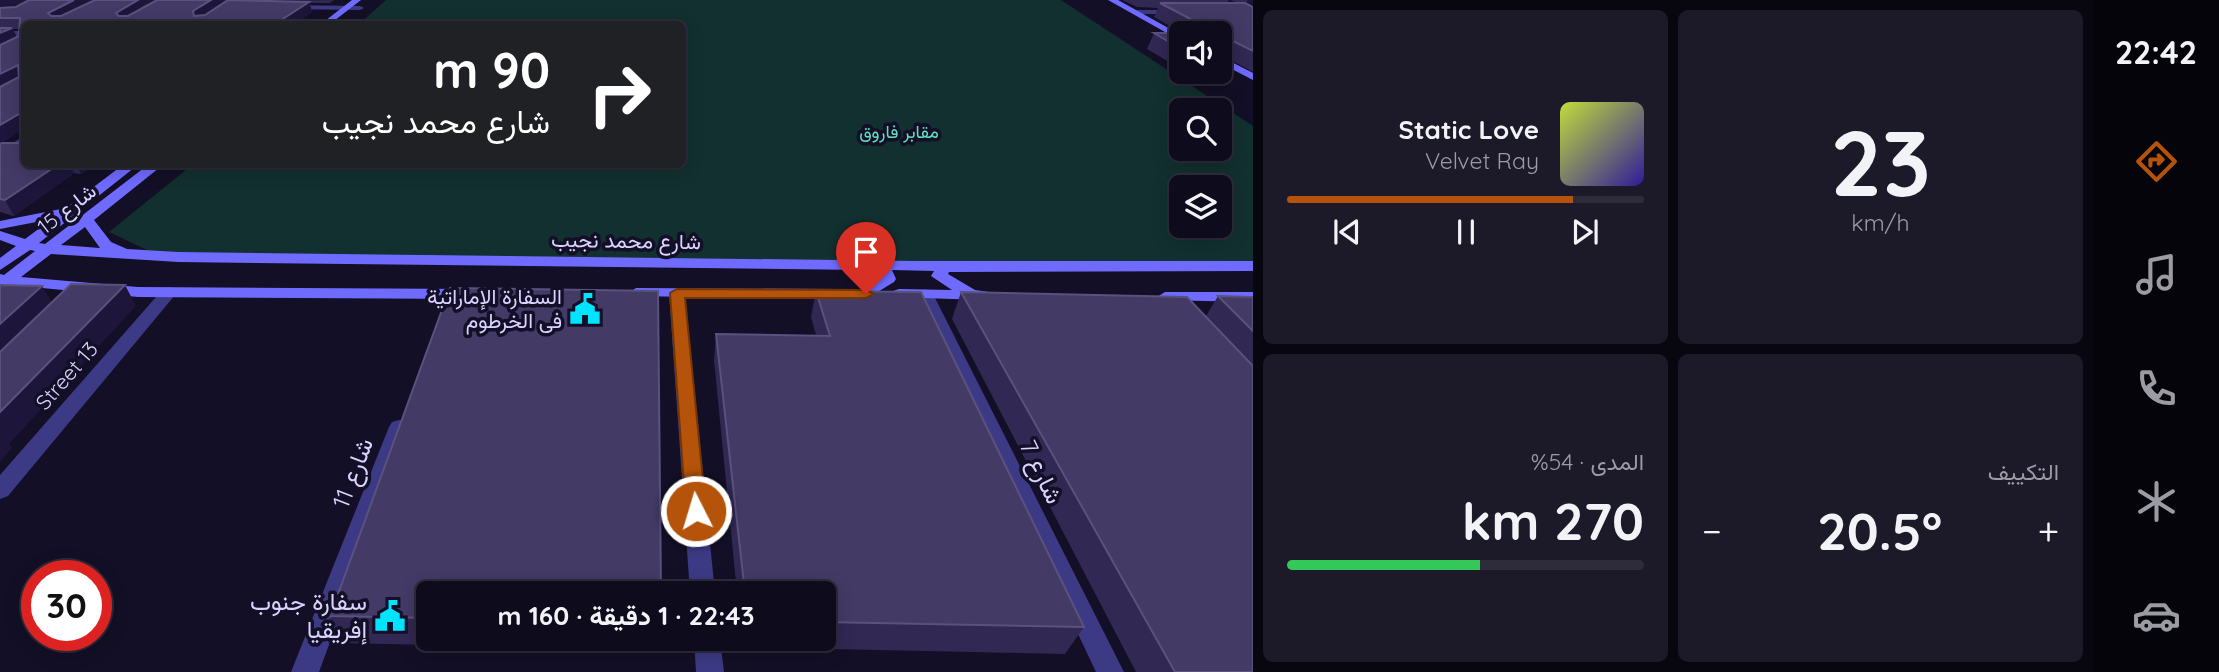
<!DOCTYPE html>
<html lang="ar">
<meta charset="utf-8">
<style>
:root{--surface:#0e0b1c;--page:#1c1929;--text:#f1f3f6;--muted:#9b9ba3;--line:#2e2b3b;--accent:#b45309}
body{margin:0;font-family:Quicksand,Vazirmatn,sans-serif;background:var(--page);color:var(--text);direction:rtl;height:100vh;display:flex;flex-direction:column;font-size:26px;white-space:nowrap}
*{box-sizing:border-box;margin:0}
p{font-size:23px;color:var(--muted)}
.icon{flex:none;width:38px;height:38px;fill:none;stroke:currentColor;stroke-width:2;stroke-linecap:round;stroke-linejoin:round}
.map{position:relative;flex:1;overflow:hidden;direction:ltr}
.sheet{display:flex;flex-direction:column;gap:10px;padding:10px;background:#08060f;width:840px}
.sheet>*{flex:none}
.banner{position:absolute;left:21px;top:21px;width:665px;height:147px;border-radius:10px;box-shadow:0 4px 18px #0003,0 0 0 2px var(--line);direction:rtl;background:#202124;color:#fff;overflow:hidden}
.controls{position:absolute;left:1169px;top:21px;display:grid;gap:14px}
.controls a{display:grid;place-items:center;width:63px;height:63px;border-radius:10px;background:var(--surface);box-shadow:0 4px 18px #0003,0 0 0 2px var(--line);font-size:35px}
.speed{position:absolute;left:21px;top:560px;display:flex;gap:14px;font-size:35px;font-weight:700;text-align:center}
.speed>*{display:grid;place-content:center;width:91px;height:91px;border-radius:50%;background:var(--surface);box-shadow:0 4px 18px #0003,0 0 0 2px var(--line);line-height:1}
.speed .limit{border:10px solid #d22;background:#fff;color:#111}
.pin{position:absolute;display:grid;place-items:center;width:60px;height:60px;color:#fff;margin:-72px -30px;border-radius:50% 50% 50% 0;rotate:-45deg;box-shadow:0 0 7px #0007}
.pin .icon{rotate:45deg}
.me{position:absolute;width:77px;margin:-38px;rotate:355deg;stroke-linejoin:round;filter:drop-shadow(0 0 5px #0008)}
.turn{display:flex;align-items:center;gap:24px;height:147px;padding:0 21px;font-size:32px}
.turn .icon{width:91px;height:91px;stroke-width:2.5}
.turn b{display:block;font-size:49px;line-height:60px}
.big{font-size:52px;font-weight:700;line-height:1.1}
.sheet .tile{flex:1;display:flex;flex-direction:column;justify-content:center;gap:10px;min-width:0;padding:0 24px;border-radius:10px;background:var(--page)}
.sheet .dial{align-items:center;gap:0}
.dial b{font-size:91px;line-height:1}
.song{display:flex;align-items:center;gap:21px}
.cover{width:84px;height:84px;border-radius:10px;background:linear-gradient(135deg,hsl(70 70% 55%),hsl(250 70% 35%))}
.played{height:7px;border-radius:4px;background:linear-gradient(90deg,var(--accent) 80%,var(--line) 80%)}
.keys{display:flex;justify-content:space-around;direction:ltr}
.heat{display:flex;justify-content:space-between;align-items:center;font-size:38px;direction:ltr}
.charge{height:10px;border-radius:5px;background:linear-gradient(90deg,#34c759 54%,var(--line) 0)}
.sheet .tiles{flex:1;display:grid;gap:10px;grid-template-columns:repeat(2,1fr)}
.trip{position:absolute;left:416px;top:581px;width:420px;height:70px;border-radius:10px;background:var(--surface);box-shadow:0 4px 18px #0003,0 0 0 2px var(--line);font-weight:700;line-height:70px;text-align:center;direction:rtl}
main{display:flex;flex:1;min-height:0}
.dock{display:flex;flex-direction:column;width:126px;justify-content:space-around;align-items:center;background:#06040b;color:var(--muted)}
.dock .icon{width:49px;height:49px}
.dock .current{color:var(--accent)}
.dock b{font-size:32px;color:var(--text)}
.map>svg:first-child{display:block}
.green{fill:#12302f;fill-rule:evenodd}
.lines{fill:none;stroke-linecap:round;stroke-linejoin:round}
.street{fill:#3d3a85;fill-rule:evenodd}
.secondary{fill:#6f6bff;fill-rule:evenodd}
.wall{fill:#312854;fill-rule:evenodd}
.shaded-wall{fill:#1d163a}
.building{fill:#433a66;stroke:#5a527e;stroke-width:2}
.route{fill:#b45309;stroke:#753606;stroke-width:2}
.labels{text-anchor:middle;stroke-width:7;stroke-linejoin:round;paint-order:stroke}
.far-park-label{font-size:18px;fill:#5fe0c0;stroke:#130f26}
.street-label{font-size:21px;fill:#d9d4ff;stroke:#130f26}
.poi-label{font-size:21px;fill:#d9d4ff;stroke:#130f26;text-anchor:end}
.near-street-label{font-size:24px;fill:#d9d4ff;stroke:#130f26}
.near-poi-label{font-size:24px;fill:#d9d4ff;stroke:#130f26;text-anchor:end}
</style>
<main>
<nav class="dock">
<b>22:42</b>
<svg class="icon current" aria-label="directions" viewBox="0 0 24 24"><path d="M12 3l9 9-9 9-9-9zM9 14v-3h6M13 9l2 2-2 2"/></svg>
<svg class="icon" aria-label="music" viewBox="0 0 24 24"><path d="M9 18V5l10-2v13"/><circle cx="6" cy="18" r="3"/><circle cx="16" cy="16" r="3"/></svg>
<svg class="icon" aria-label="phone" viewBox="0 0 24 24"><path d="M5 4h4l2 5-3 2q2 4 5 5l2-3 5 2v4C11 20 4 13 5 4z"/></svg>
<svg class="icon" aria-label="climate" viewBox="0 0 24 24"><path d="M12 3v18M4 7l16 10M4 17L20 7"/></svg>
<svg class="icon" aria-label="car" viewBox="0 0 24 24"><path d="M5 17H2v-5l4-1 3-4h7l3 4 3 1v5h-3M9 17h6M6 11h13"/><circle cx="7" cy="17" r="2"/><circle cx="17" cy="17" r="2"/></svg>
</nav>
<section class="sheet">
<div class="tiles">
<div class="tile dial"><b>23</b><p>km/h</p></div>
<div class="tile">
<div class="song"><i class="cover"></i><div><b>Static Love</b><p>Velvet Ray</p></div></div>
<div class="played"></div>
<div class="keys"><svg class="icon" aria-label="previous" viewBox="0 0 24 24"><path d="M18 5L8 12l10 7zM5 5v14"/></svg><svg class="icon" aria-label="pause" viewBox="0 0 24 24"><path d="M8 5v14M16 5v14"/></svg><svg class="icon" aria-label="next" viewBox="0 0 24 24"><path d="M6 5l10 7-10 7zM19 5v14"/></svg></div>
</div>
<div class="tile"><p>التكييف</p>
<div class="heat"><a>−</a><b class="big">20.5°</b><a>+</a></div>
</div>
<div class="tile"><p>المدى · 54%</p><b class="big">270 km</b><div class="charge"></div></div>
</div>
</section>
<div class="map">
<svg width="1253" height="672" viewBox="0 0 1253 672">
<rect width="100%" height="100%" fill="#130f26"/>
<path class="green" d="M386,0H1061L1253,126V266L800,264L151,252L109,232L192,165L682,164V24H359ZM1181,110H1220V149H1181ZM1181,187H1220V226H1181Z"/>
<g class="lines">
<path class="street" d="M284,5L360,6L364,8L360,10L287,9Z
M1130,10H1178L1182,12L1178,14H1133Z
M0,31H24V36L0,37Z
M24,136V145L0,160V151Z
M169,287L175,289L177,292L175,295L8,496L0,499V475L163,289Z
M677,288L685,293L715,593H690L669,293Z
M925,289L933,294L1124,672H1096L917,294Z
M399,420L406,422L409,427L319,672H291L389,427L392,422Z
M694,639H720L724,672H696Z"/>
<path class="secondary" d="M352,0H361L330,24H321Z
M1108,0H1118L1181,35V41Z
M1220,56L1253,73V80L1220,63Z
M124,164H139L39,243L45,244L149,164H164L94,220L111,242L127,249L178,252L916,261H1253V271L949,272L948,274L975,290L989,292L991,295L983,300L893,297L891,294L893,291L899,289L952,290L931,276L934,271L892,270L896,279L894,282L866,299L858,294L879,278L865,270L178,262L51,254L21,277L138,287L472,289L480,294L472,299L138,297L10,285L0,287V274L4,275L35,251L30,250L0,270V258L16,246L0,240V231L25,239L52,219L0,229V221L66,208ZM85,227L100,248L61,245Z
M636,288L839,289L847,294L839,299L630,296L628,293Z
M1165,292H1253V302L1159,300L1157,297Z"/>
</g>
<path class="wall" d="M0,0L244,1L334,0L330,3H310L312,12L294,24H24V128L0,144L24,164H95L81,174L74,173L14,216L0,212ZM13,29H20L19,36L17,37Z
M1122,0H1229L1227,3H1237L1230,0H1253L1248,5L1253,7V72L1227,58L1223,67L1220,33H1182L1154,17L1158,8L1137,7Z
M1154,33H1181V69L1147,49Z
M1185,72H1214L1204,77Z
M816,291L1084,627L1065,654L742,647V639H824V593H737L714,360L716,334L816,335L811,317Z
M961,292L1206,316L1218,296L1253,297V672H1136L952,319Z
M429,593V639H661L660,650L342,643L330,616Z"/>
<path class="shaded-wall" d="M0,0H33L14,8L0,10Z
M74,0H98L53,23L48,13Z
M138,0H159L120,24L116,13Z
M211,0H230L197,22L193,11Z
M1248,0H1253V3L1244,6Z
M309,2L312,12L294,24H275Z
M12,28L18,39L0,47V33Z
M1231,51L1223,67L1220,69V57Z
M18,65L24,77L0,90V74Z
M1207,72H1214L1204,77Z
M24,111V128L0,144V125Z
M59,164H70L74,173L14,216L5,200Z
M76,164H95L81,174Z
M125,285L136,306L9,444L12,448L0,462V412Z
M42,286L55,307L0,360V324Z"/>
<path class="building" d="M29,0H74L48,13L51,16H61L95,0H138L116,13L119,16H128L157,0H211L193,11L194,16L205,15L228,0L309,2L275,24H24V111L0,125V87L19,77L18,65L0,74V45L19,36L20,18H0V8L16,7Z
M1160,3H1245L1253,7V51L1227,38L1225,47L1231,51L1220,57V33H1217Z
M0,28H12L0,33Z
M1154,33H1181V49Z
M2,143H24V164H59L5,200L0,199V144Z
M71,284L125,285L0,412V352Z
M0,285L42,286L0,324Z
M450,288L658,291L661,593H429V618L330,616Z
M816,291L921,292L1084,627L824,622V593H745L716,334L830,336Z
M961,292L1187,297L1253,366V672H1175Z
M1218,296L1253,297V331Z"/>
<path class="route" d="M677,289L866,290L874,294L866,298H685L706,511L703,517L696,520L689,517L686,511L670,293Z"/>
<defs>
<symbol id="civic-bare" viewBox="-9 -9 18 18"><path d="M-.6-6.5H3V-4.5H.6V-3L4-1V1h2V6H-6V1h2V-1L-.6-3ZM-1.2 2.5V6h2.4V2.5Z" fill="#00e5ff" stroke="#130f26" stroke-width="2.5" paint-order="stroke"/></symbol>
</defs>
<g fill-rule="evenodd">
<use href="#civic-bare" x="563" y="287" width="44" height="44"/>
<use href="#civic-bare" x="368" y="594" width="44" height="44"/>
</g>
<g class="labels">
<g class="far-park-label">
<text x="899" y="138">مقابر فاروق</text>
</g>
<g class="street-label">
<text transform="translate(67 209) rotate(-38)" y="7">شارع 15</text>
<text transform="translate(626 241) rotate(1)" y="7">شارع محمد نجيب</text>
<text transform="translate(67 376) rotate(-49)" y="7">Street 13</text>
</g>
<g class="poi-label">
<text x="562" y="304">السفارة الإماراتية<tspan x="562" dy="24">فى الخرطوم</tspan></text>
</g>
<g class="near-street-label">
<text transform="translate(1041 472) rotate(64)" y="8">شارع 7</text>
<text transform="translate(353 473) rotate(-69)" y="8">شارع 11</text>
</g>
<g class="near-poi-label">
<text x="367" y="610">سفارة جنوب<tspan x="367" dy="28">إفريقيا</tspan></text>
</g>
</g>
</svg>
<div class="controls">
<a><svg class="icon" aria-label="sound" viewBox="0 0 24 24"><path d="M4 9h4l5-4v14l-5-4H4zM17 9q2 3 0 6"/></svg></a>
<a><svg class="icon" aria-label="search" viewBox="0 0 24 24"><circle cx="10" cy="10" r="6"/><path d="M15 15l6 6"/></svg></a>
<a><svg class="icon" aria-label="layers" viewBox="0 0 24 24"><path d="M12 4l9 5-9 5-9-5zM3 14l9 5 9-5"/></svg></a>
</div>
<div class="speed"><div class="limit">30</div></div>
<div class="pin" style="left:866px;top:294px;background:#d93025"><svg class="icon" aria-label="arrive" viewBox="0 0 24 24"><path d="M6 21V4h12l-3 4 3 4H6"/></svg></div>
<svg class="me" style="left:696px;top:511px" viewBox="-20 -20 40 40"><circle r="17" fill="#b45309" stroke="#fff" stroke-width="3"/><path d="M0-11L8 9 0 5-8 9z" fill="#fff"/></svg>
<div class="trip">22:43 · 1 دقيقة · 160 m</div>
<div class="banner">
<div class="turn"><svg class="icon" aria-label="right" viewBox="0 0 24 24"><path d="M7 20v-9h11M14 6l5 5-5 5"/></svg><div><b>90 m</b>شارع محمد نجيب</div></div>
</div>
</div>
</main>
